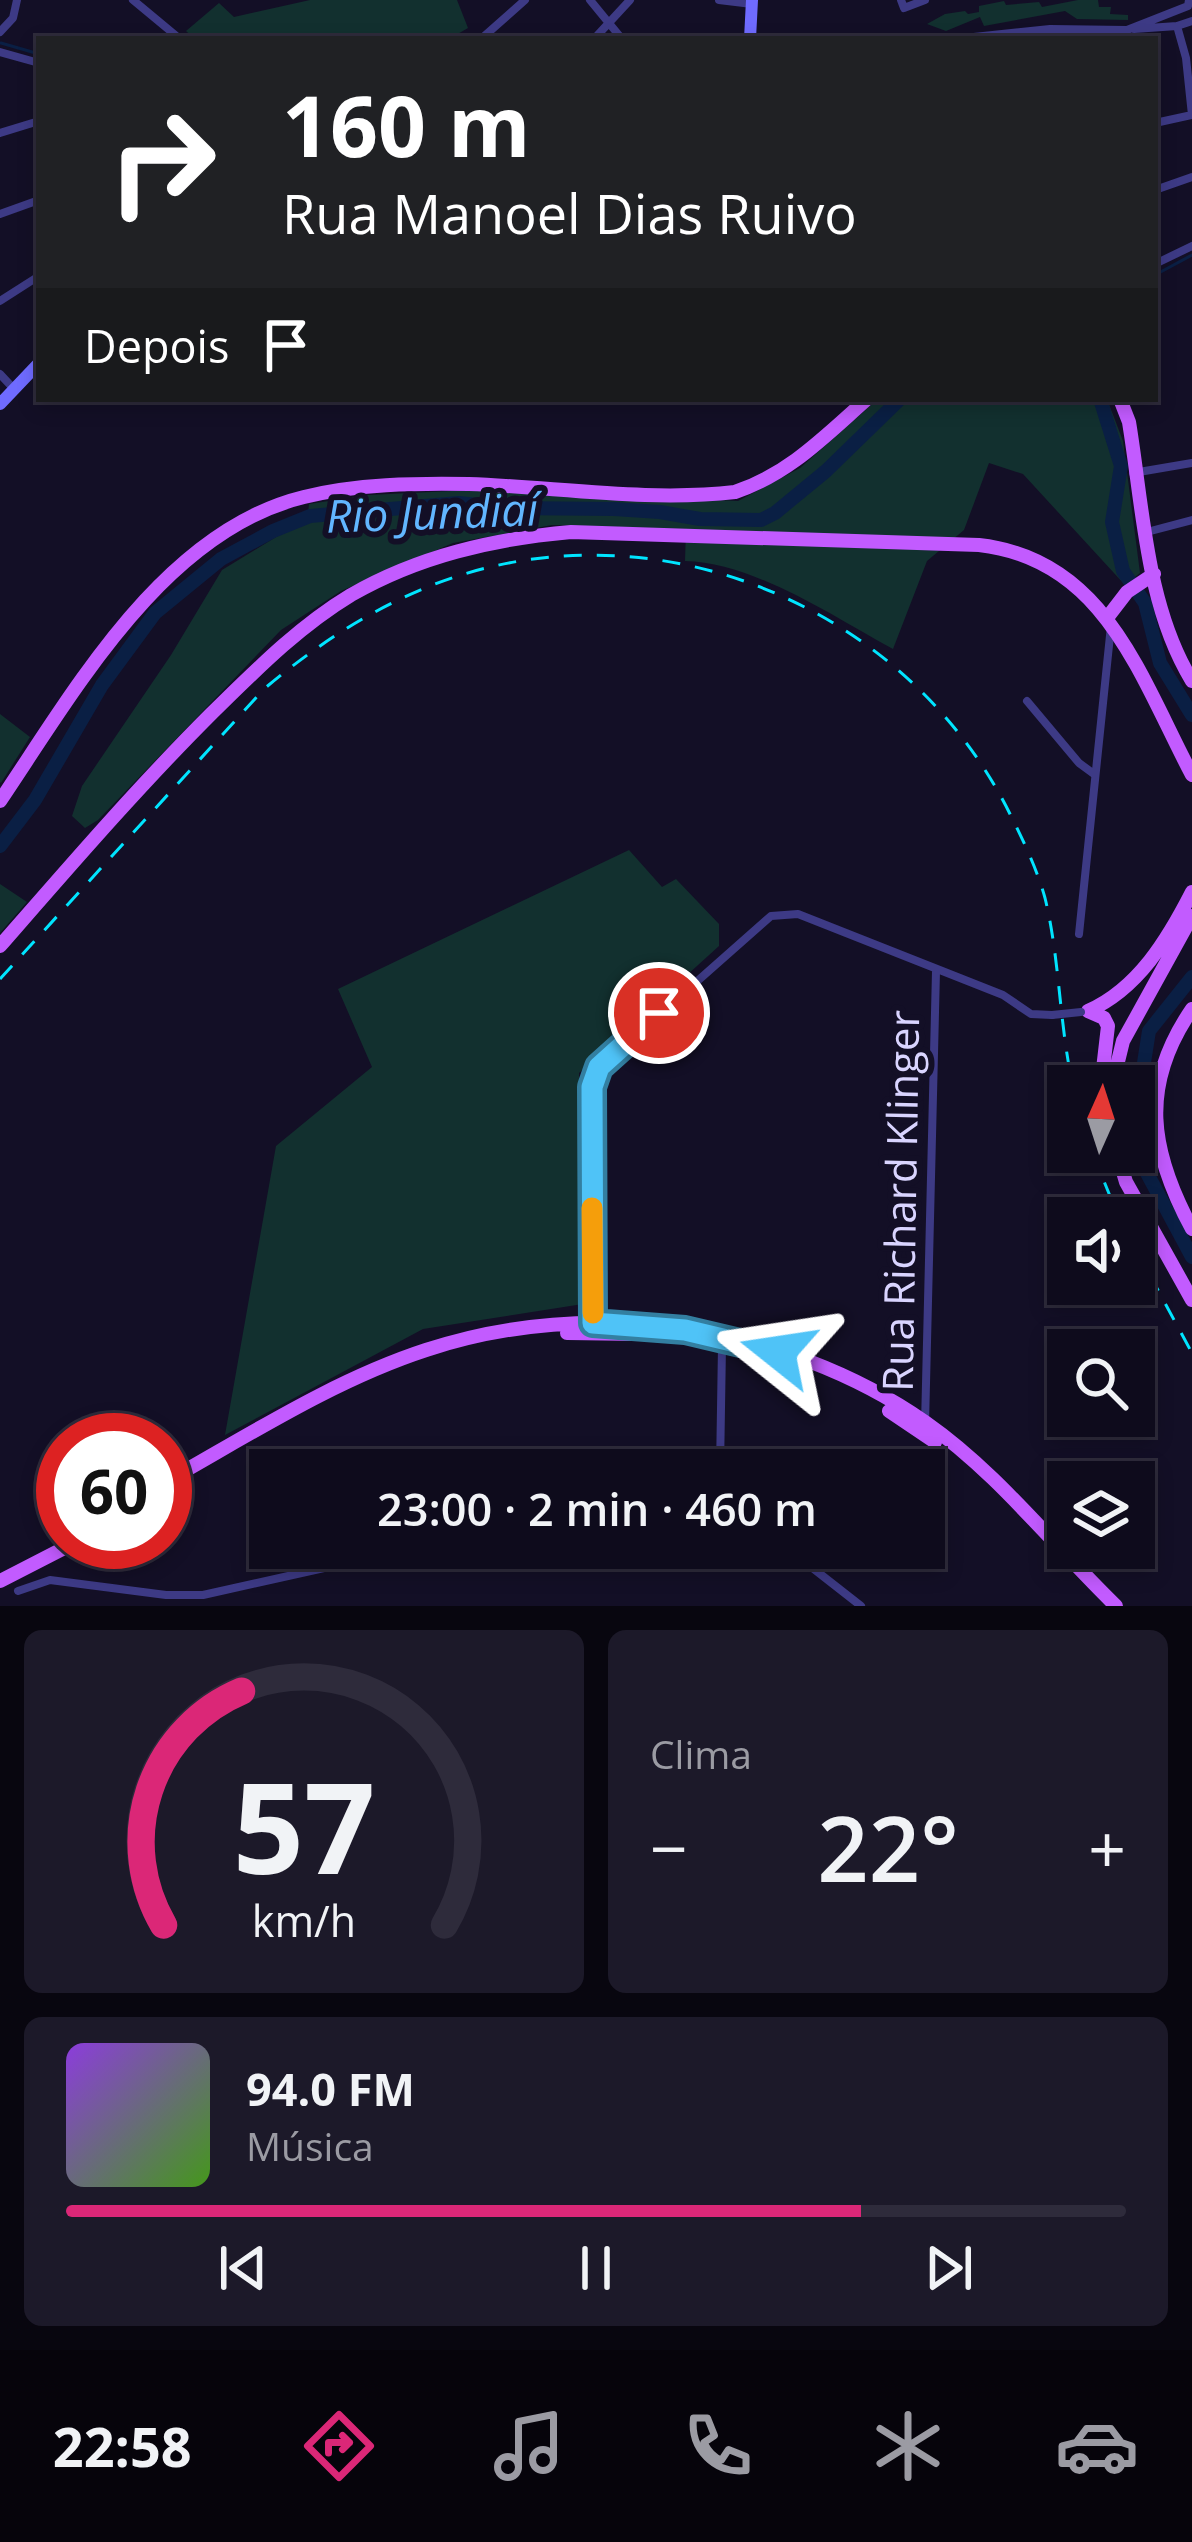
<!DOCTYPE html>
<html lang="pt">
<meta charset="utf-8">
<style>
:root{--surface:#0e0b1c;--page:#1c1929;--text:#f1f3f6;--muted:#9b9ba3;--line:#2e2b3b;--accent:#db2777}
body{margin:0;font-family:"Open Sans",sans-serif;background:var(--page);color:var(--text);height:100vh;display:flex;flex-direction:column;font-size:45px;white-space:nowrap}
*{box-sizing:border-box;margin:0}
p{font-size:39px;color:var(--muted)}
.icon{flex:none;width:66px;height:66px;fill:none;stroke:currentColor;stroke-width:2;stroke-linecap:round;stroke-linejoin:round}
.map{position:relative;height:1606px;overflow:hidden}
.sheet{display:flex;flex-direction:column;gap:24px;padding:24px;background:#08060f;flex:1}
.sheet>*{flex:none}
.guide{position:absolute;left:36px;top:36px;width:1122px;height:366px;border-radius:0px;box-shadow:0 6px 18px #0003,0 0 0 3px var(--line);background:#202124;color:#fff;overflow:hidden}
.needle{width:78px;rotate:3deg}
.controls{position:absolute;left:1047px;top:1065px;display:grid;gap:24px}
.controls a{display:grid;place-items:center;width:108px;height:108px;border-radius:0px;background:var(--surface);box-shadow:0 6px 18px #0003,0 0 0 3px var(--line);font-size:60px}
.speed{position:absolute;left:36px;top:1413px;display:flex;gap:24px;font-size:60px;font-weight:700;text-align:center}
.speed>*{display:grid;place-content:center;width:156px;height:156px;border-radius:50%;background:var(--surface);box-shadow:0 6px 18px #0003,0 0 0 3px var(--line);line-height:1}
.speed .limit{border:18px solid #d22;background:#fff;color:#111}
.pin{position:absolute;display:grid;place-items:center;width:102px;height:102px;color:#fff;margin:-51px;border:6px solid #fff;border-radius:50%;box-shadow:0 3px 12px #0007}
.me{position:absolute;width:132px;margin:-66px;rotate:285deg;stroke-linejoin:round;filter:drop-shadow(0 0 9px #0008)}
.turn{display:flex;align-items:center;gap:42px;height:252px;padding:0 48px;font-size:54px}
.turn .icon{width:156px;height:156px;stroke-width:2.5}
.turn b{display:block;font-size:84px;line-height:102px}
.then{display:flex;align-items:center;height:114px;padding:0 48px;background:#0003;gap:24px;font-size:45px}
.big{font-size:90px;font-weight:600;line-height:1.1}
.sheet .card{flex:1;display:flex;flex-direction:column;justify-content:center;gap:18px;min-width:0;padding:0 42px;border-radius:18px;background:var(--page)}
.sheet .dial{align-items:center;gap:0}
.dial svg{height:312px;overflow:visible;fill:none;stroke:var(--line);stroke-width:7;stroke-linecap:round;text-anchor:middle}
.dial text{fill:var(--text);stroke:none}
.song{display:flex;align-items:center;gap:36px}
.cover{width:144px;height:144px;border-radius:18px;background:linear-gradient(135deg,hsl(270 70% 55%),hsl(100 70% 35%))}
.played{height:12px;border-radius:6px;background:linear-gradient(90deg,var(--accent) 75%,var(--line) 75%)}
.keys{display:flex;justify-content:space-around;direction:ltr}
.heat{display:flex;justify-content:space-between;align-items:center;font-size:66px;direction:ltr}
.sheet .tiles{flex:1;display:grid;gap:24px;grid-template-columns:1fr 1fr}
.card:last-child{grid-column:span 2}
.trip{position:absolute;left:249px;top:1449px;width:696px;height:120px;border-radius:0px;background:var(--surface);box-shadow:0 6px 18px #0003,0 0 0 3px var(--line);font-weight:600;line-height:120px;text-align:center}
.tabs{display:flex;height:192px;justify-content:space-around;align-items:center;background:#06040b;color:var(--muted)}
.tabs .icon{width:84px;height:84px}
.tabs .active{color:var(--accent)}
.tabs b{font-size:54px;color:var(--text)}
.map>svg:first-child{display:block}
.green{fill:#12302f}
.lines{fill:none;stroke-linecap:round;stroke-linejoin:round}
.stream{stroke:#0a1f44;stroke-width:3}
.river{stroke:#0a1f44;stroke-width:14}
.minor{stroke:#3d3a85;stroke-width:8}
.secondary{stroke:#6f6bff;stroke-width:12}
.primary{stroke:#c25bff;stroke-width:14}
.rail{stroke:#00e5ff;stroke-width:3;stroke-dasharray:18 15;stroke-linecap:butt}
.minor-bridge{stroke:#3d3a85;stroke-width:8}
.route-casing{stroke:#337fa1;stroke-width:30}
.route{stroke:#4fc3f7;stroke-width:21}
.slow{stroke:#f59e0b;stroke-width:21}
.labels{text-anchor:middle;stroke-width:12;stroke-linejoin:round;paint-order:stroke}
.street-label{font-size:42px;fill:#d9d4ff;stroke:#130f26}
.water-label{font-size:45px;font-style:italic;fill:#62b6ff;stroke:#130f26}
</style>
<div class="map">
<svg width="1192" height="1606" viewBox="0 0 1192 1606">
<rect width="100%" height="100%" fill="#130f26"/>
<path class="green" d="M310,0H457L468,28L449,39H195L186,31L219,3L234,17Z
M1078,0H1098L1099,7H1111L1110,14L1128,15V20L1077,19L1065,11L984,26L980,17L946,31L927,24L945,14L965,11L968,14L979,12V6L1004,1L1006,5L1039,2L1042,7Z
M878,399H1107L1123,441L1140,573L1125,585L1023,474L989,463L964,530L927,561L893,649C832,616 755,563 685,561L686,529L552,525L453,543L341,591L281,630L98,820L85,828L72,816L82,786L171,655L222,570L276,537L307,523L309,504L368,495L473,490L738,501L800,468Z
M0,714L30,737L1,783L0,782Z
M629,850L662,887L676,879L719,924V946L579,1073L583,1304L423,1329L225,1435L276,1146L372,1067L338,989Z
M0,884L27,902L0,933Z"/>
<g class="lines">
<path class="stream" d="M1,43L39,54
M1155,275L1192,255"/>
<path class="river" d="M1100,399L1121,466L1112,522L1123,571L1145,603L1160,663L1192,715
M0,846L35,800L102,685L155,613L221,559L273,531L310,516L459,503L504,508L614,509L660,512L700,519L761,520L775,513L826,471L900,399
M1134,1093L1143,1069L1149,1031L1192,977
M1134,1149L1192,1257"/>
<path class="minor" d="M133,0L180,39
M590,0L622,39
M719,0L752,4
M901,0L904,8L925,0
M1177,26L1186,58L1192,115
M1134,29L1177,26L1192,21
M0,32L13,18L17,0
M481,39L525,0
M594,39L630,0
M955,39L1050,29L1127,30L1188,6L1189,0
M0,52L39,63
M1155,123L1192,115
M0,133L39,121
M1155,190L1192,177
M0,214L39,200
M1155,264L1192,246
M0,301L39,276
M0,374L13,388
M1133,473L1192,463
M1143,533L1192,520
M1027,701L1079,763L1094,774
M1079,934L1111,626
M593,1323L592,1104L599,1068L771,916L798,914L1003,995L1031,1014L1052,1015
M925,1425L936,971
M720,1470L722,1346
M787,1548L861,1606
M18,1591L50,1580L166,1595H203L414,1548"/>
<path class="secondary" d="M750,39L752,0
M0,404L39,363"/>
<path class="primary" d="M1120,399L1129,422C1143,507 1146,606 1192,681
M1107,618L1127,592L1154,574
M0,801C75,690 164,531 304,497C356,484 416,483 469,484C555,487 649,502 735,492C789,474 825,436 867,399
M0,946C69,867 137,788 211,714C255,671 298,627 351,595C419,556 493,539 571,532L979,545C1105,559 1140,677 1192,775
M1192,1009C1139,1086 1150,1151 1192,1229
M1088,1011C1138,989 1168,939 1192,892
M1088,1011L1104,1018L1108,1026L1101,1086
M1112,1086L1123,1041L1192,916
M1117,1152L1126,1182L1192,1300
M567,1333L640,1334
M889,1411L935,1442
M165,1482C249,1435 334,1380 426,1350C589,1296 784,1324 925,1422C998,1473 1052,1544 1116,1606
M0,1581L76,1542"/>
<path class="rail" d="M0,979L264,689C314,647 365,613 425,588C646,497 905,602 1010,814C1023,840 1037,869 1045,898C1060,959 1059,1024 1073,1086
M1092,1152L1119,1218
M1134,1246L1192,1353"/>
<path class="minor-bridge" d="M1052,1015L1081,1012"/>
</g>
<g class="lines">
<defs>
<path id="route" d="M659,1013L599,1067L592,1087L593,1323L685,1330L778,1352"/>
</defs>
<use href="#route" class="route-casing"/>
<use href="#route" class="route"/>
<path class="slow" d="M592,1208L593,1313"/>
</g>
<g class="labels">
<g class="street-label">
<text transform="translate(901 1201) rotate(-89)" y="15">Rua Richard Klinger</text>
</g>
<g class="water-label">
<text transform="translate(432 513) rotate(-2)" y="16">Rio Jundiaí</text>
</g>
</g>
</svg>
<div class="controls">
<a><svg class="needle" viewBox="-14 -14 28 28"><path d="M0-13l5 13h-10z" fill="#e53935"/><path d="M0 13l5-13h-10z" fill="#9b9ba3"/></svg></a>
<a><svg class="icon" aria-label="sound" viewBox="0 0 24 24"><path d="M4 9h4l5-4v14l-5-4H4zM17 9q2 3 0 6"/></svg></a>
<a><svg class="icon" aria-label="search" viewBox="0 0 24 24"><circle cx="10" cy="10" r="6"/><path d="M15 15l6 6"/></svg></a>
<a><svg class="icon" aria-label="layers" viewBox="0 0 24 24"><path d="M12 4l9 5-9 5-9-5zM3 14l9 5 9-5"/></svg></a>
</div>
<div class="speed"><div class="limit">60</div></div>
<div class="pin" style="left:659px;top:1013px;background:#d93025"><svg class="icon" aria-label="arrive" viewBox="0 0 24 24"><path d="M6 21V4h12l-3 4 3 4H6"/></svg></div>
<svg class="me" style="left:778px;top:1352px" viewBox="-20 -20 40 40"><path d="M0-17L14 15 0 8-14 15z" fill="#4fc3f7" stroke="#fff" stroke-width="4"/></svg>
<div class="trip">23:00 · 2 min · 460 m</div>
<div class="guide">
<div class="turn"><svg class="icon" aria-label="right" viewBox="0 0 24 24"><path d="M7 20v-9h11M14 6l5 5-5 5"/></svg><div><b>160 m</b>Rua Manoel Dias Ruivo</div></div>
<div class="then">Depois<svg class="icon" aria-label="arrive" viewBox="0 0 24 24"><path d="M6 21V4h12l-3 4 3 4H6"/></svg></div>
</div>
</div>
<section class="sheet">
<div class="tiles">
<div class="card dial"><svg viewBox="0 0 100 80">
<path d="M14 69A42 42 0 1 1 86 69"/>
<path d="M14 69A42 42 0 0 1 34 9" stroke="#db2777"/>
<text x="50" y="56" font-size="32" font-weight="700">57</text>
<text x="50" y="72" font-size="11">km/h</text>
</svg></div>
<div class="card"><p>Clima</p>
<div class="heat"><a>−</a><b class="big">22°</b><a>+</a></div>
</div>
<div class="card">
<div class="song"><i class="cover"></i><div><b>94.0 FM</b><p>Música</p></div></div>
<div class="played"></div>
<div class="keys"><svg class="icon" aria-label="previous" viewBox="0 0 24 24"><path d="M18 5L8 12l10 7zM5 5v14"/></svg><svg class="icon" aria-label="pause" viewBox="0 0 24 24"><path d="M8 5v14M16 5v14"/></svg><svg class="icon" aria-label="next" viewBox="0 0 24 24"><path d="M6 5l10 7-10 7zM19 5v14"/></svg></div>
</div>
</div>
</section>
<nav class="tabs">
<b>22:58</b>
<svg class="icon active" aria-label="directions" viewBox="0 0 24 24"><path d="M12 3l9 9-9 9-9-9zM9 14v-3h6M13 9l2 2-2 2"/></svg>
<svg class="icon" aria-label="music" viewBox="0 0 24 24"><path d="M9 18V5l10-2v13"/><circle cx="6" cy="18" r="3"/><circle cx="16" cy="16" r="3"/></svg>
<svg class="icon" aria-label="phone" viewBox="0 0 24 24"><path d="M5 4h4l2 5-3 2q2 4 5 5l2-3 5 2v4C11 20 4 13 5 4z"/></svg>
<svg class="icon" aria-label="climate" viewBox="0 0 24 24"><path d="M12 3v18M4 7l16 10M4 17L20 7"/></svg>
<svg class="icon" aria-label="car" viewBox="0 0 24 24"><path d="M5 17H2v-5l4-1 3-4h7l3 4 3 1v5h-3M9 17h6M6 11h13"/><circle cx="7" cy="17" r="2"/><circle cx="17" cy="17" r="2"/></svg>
</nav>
